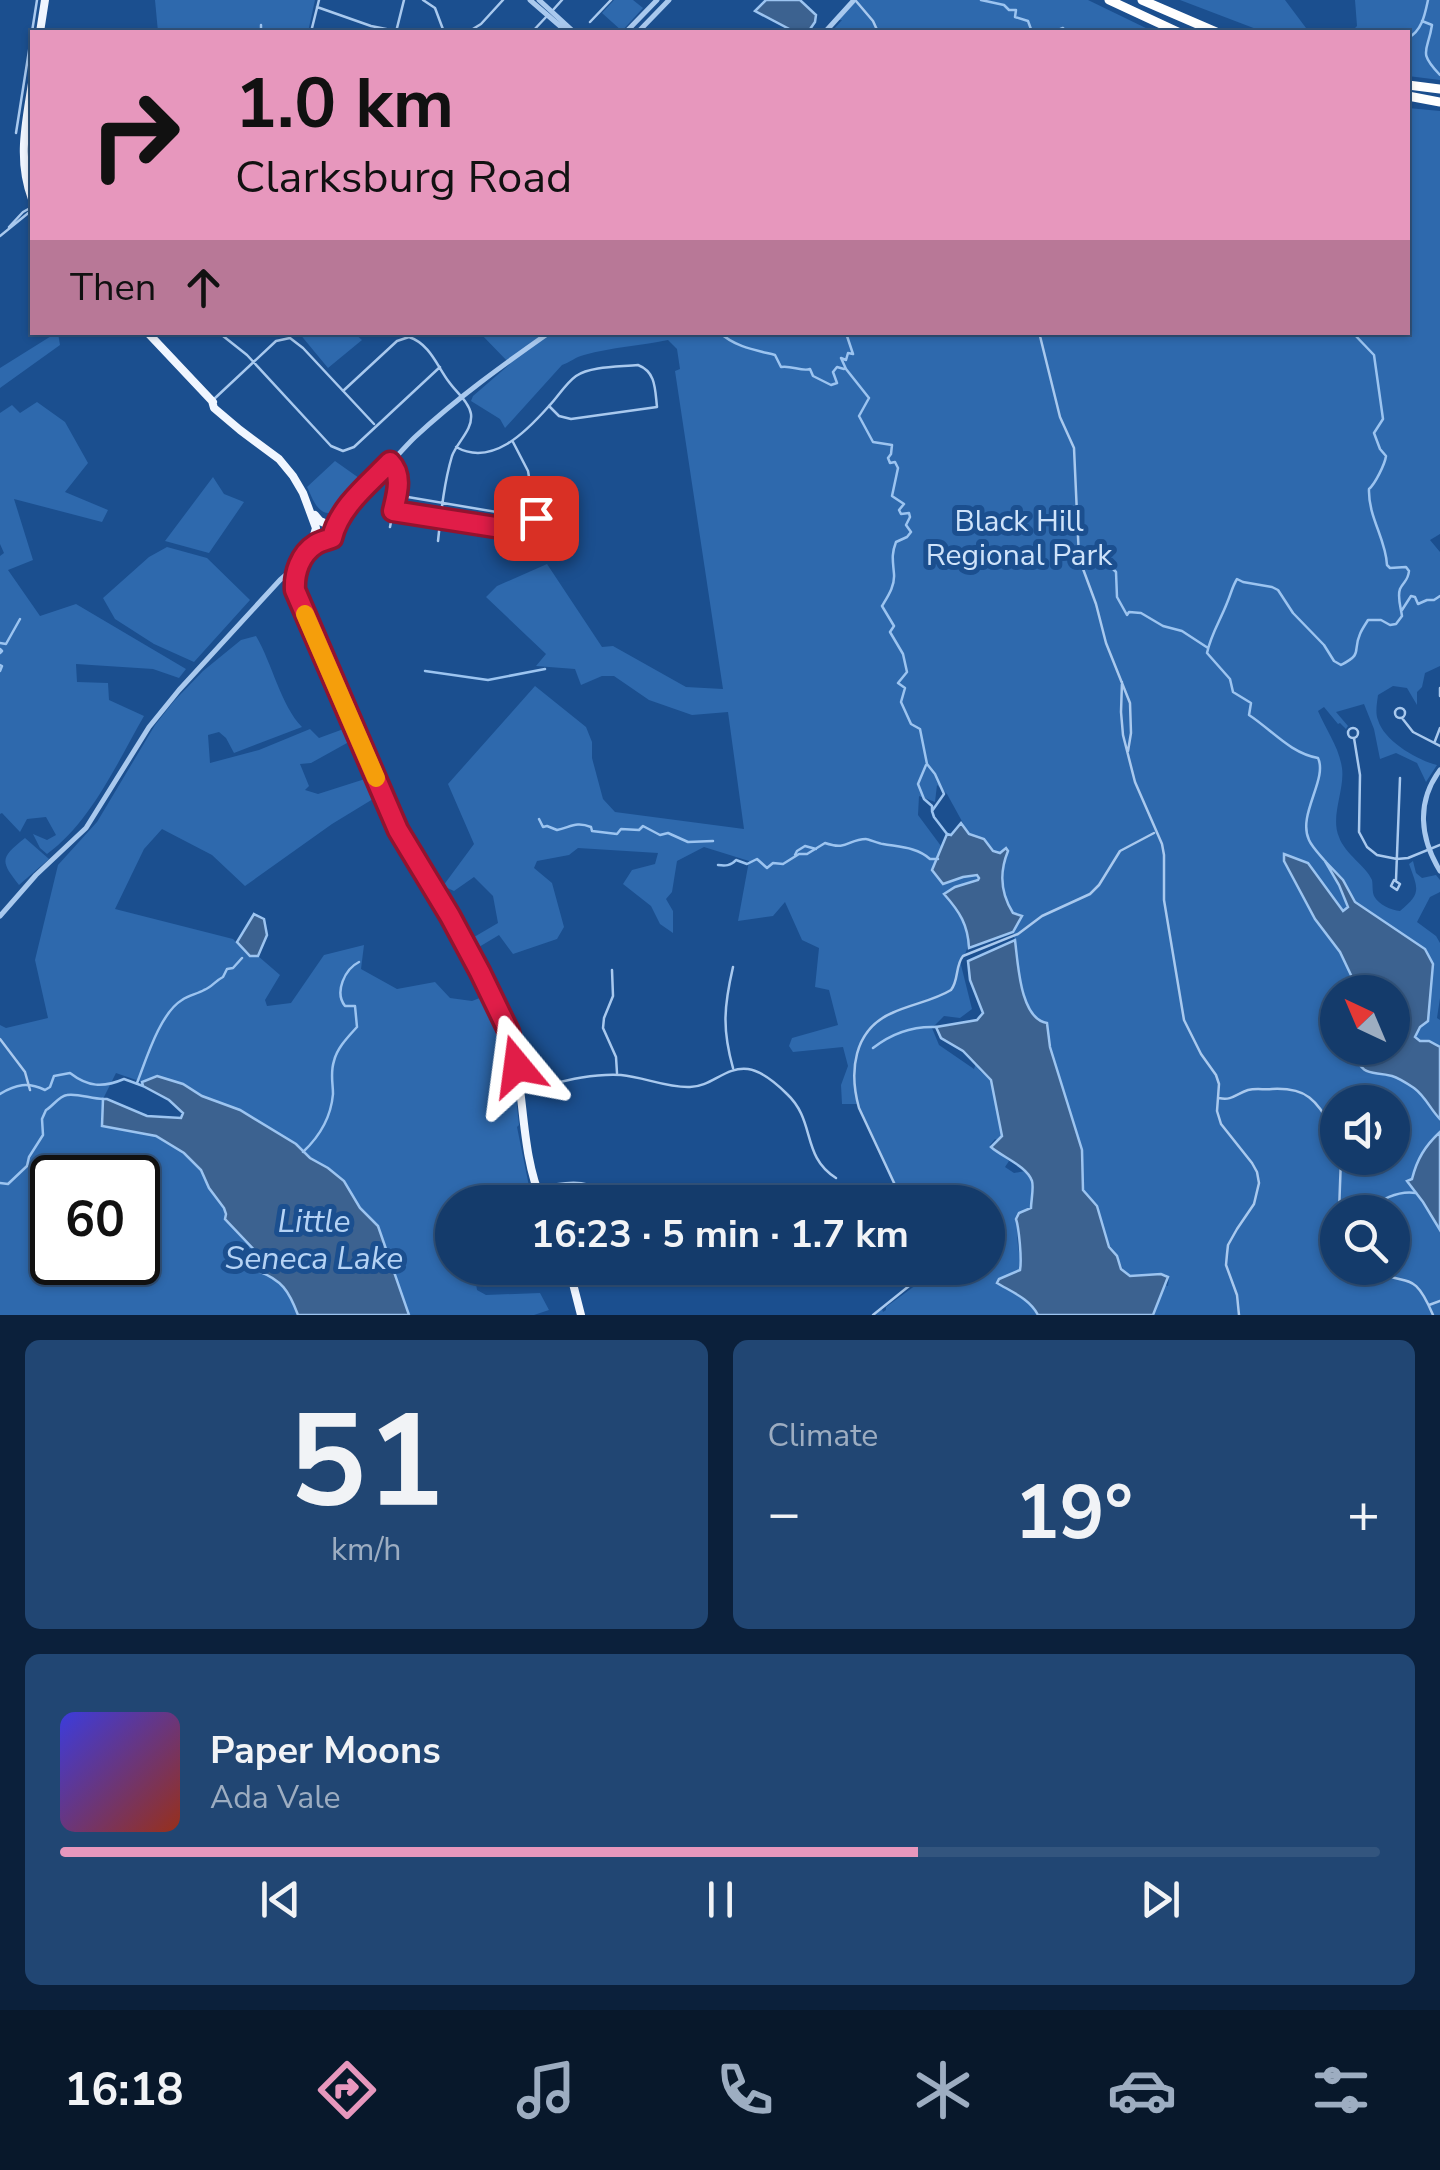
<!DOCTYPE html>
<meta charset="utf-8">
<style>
:root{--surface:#143b6b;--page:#214673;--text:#f1f3f6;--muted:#9dadc1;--line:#33557e;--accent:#e797bd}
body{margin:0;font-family:"Nunito Sans",sans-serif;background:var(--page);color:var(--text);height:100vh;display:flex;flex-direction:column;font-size:38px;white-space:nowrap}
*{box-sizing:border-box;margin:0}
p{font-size:32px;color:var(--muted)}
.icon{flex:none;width:55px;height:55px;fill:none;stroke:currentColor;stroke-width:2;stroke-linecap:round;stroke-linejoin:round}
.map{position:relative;height:1315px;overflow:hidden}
.drawer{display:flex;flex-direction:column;gap:25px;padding:25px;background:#0b203b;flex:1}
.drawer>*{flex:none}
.hud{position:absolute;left:30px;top:30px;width:1380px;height:305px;border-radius:0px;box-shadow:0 2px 8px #0004,0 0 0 2px var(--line);background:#e797bd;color:#111;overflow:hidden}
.needle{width:65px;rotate:316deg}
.buttons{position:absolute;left:1320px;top:975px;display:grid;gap:20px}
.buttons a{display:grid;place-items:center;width:90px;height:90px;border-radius:50%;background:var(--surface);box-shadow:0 2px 8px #0004,0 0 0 2px var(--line);font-size:50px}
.speed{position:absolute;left:30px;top:1155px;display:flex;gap:20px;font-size:50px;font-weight:700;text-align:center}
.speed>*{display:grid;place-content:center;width:130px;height:130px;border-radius:50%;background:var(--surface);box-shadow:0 2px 8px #0004,0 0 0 2px var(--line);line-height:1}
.speed .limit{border:5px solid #111;border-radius:15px;background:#fff;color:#111}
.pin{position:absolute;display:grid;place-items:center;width:85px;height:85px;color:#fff;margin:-42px;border-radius:20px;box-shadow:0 5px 15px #0006}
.me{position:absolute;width:110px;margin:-55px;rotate:344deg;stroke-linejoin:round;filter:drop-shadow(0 0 8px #0008)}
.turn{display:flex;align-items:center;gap:35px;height:210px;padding:0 40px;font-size:45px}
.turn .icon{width:130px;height:130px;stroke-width:2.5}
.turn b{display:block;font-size:70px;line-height:85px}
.then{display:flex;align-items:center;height:95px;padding:0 40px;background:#0003;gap:20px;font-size:38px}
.big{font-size:75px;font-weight:700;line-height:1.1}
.drawer .tile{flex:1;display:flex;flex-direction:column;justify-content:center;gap:15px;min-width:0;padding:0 35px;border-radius:15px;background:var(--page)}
.drawer .dial{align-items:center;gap:0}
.dial b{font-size:130px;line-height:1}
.song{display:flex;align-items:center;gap:30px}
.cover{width:120px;height:120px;border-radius:15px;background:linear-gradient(135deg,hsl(240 70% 55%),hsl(10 70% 35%))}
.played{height:10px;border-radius:5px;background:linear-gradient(90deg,var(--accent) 65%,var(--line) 65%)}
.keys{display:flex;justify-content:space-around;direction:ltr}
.heat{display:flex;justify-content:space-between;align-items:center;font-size:55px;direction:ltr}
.drawer .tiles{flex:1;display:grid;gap:25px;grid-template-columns:1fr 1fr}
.tile:last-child{grid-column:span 2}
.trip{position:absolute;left:435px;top:1185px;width:570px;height:100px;border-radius:50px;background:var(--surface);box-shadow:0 2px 8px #0004,0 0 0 2px var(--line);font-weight:700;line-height:100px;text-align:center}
.tabs{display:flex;height:160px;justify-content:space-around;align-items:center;background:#08182b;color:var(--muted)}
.tabs .icon{width:70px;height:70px}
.tabs .current{color:var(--accent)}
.tabs b{font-size:45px;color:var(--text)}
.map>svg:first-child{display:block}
.green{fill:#2e69ad;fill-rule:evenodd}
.water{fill:#3c6290;stroke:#9cc4f0;stroke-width:2.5}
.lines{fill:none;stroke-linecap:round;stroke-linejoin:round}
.stream{stroke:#9cc4f0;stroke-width:2.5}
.pedestrian{stroke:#a9c9ee;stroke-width:2.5}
.minor{stroke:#a9c9ee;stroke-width:2.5}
.tertiary{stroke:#a9c9ee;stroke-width:5}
.primary{stroke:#f0f6ff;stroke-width:8}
.motorway{stroke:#fff;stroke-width:9}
.route-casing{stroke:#92132f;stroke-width:25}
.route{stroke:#e11d48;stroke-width:18}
.slow{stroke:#f59e0b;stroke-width:18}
.labels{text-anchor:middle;stroke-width:10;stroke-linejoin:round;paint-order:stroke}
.park-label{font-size:30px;fill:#cfe3fa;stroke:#1b4f8f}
.water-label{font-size:32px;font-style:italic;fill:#b5d3f5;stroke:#1b4f8f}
</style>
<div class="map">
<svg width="1440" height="1315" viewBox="0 0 1440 1315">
<rect width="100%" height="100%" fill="#1b4f8f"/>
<path class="green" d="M155,0H315L308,32H158Z
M614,0H633L643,8L622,31L602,13Z
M856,0H1088L1154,32H835L833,30L842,20H837Z
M1180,0H1285L1309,32H1264Z
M1355,0H1440V80L1408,76V32H1351L1357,26Z
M1408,108L1440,111V534L1430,540L1440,552V666L1425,673L1422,687L1417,692V705L1407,688L1393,686L1378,695C1377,703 1375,713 1378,720C1384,741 1417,760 1437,765L1426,782L1417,763L1396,753L1380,759L1374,729L1364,704L1336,712L1348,726L1346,729L1340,723L1338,724L1324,707L1318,711C1326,730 1339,747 1342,768C1345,790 1330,816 1339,837C1345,854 1366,866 1372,880C1373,885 1372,891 1374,896C1379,905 1391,910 1400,911C1422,893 1418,889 1409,864L1413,861L1416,873L1422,878L1436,875L1440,880V892L1430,897L1417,922L1436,936L1440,943V998L1437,1018L1440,1020V1047L1429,1041H1420L1415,1037L1424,949L1355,902L1329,866L1348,908L1342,911L1308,863L1285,855L1284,861L1315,919L1340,952L1359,992H1338V1048H1362H1358L1383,1075C1397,1076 1417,1087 1426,1099C1431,1106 1433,1113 1440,1119V1132C1423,1148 1415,1163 1411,1186L1440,1230V1315H1153L1165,1285L1168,1286L1169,1277L1165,1274L1130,1276C1121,1269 1122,1265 1117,1256C1114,1251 1110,1247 1108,1242C1100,1223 1099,1205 1083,1190L1082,1150L1050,1047L1047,1023C1017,1017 1019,957 1013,932L1022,916L1013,914C995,886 1010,877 1000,853L993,851L984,839L969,834L947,794L937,785L935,802L919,796L918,815L941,846L938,859L963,877L978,875L979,878L955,887L947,897C964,914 978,941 960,961L972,1009L960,1018L944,1016L932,1028L939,1045L974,1069L976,1063L980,1071L991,1080L1002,1137L999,1141L995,1139L990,1145L1009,1161L1005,1167L1014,1173L1025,1171L1032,1182L1031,1208L1024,1212C1020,1222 1016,1233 1018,1245C1019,1255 1022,1259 1020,1270L999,1279C1012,1291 1030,1299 1038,1315H874L882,1309L883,1312L886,1310V1307L931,1274L929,1268H988V1202H901L857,1104H842L841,1085L848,1066L843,1047L793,1052L789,1046L792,1038L838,1025L829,990L815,987L819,948L802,940L785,902L773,916L738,921L749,861L704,847L677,861L672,892L666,899L673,911V933L660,924L651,906L623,884L632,870L655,864L658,853L578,848L569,855L537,861L534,868L552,883L564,927L557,939L513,954L499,935L474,950L469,940L498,923L493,896L474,877L454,891L443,886L474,844L448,784L535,686L586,727L592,742V758L603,799L615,812L744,829L728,712L692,715L649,700L614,676H602L581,685L575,669L536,666L546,654L486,597L497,586L547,564L602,647L613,646L686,687L723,689L675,371L680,369L677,349L668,340C640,346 612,347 584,355C575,357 571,362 562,365L505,428L500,419L471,401L473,396L510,364L480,333L1408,332ZM1338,1102H1392V1158H1338ZM1338,1212H1392V1268H1338Z
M56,333H58L60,345L0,388V368Z
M299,333H354L362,340L328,368Z
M37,402L65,422L88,463L65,492L108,510L102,522L14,499L33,560L8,570L40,616L76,604L186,669L179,678L153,669L76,664L77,682L108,683L109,700L144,716C117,763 91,822 47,854L40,848L33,834L47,840L56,835L46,817L27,819L20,832L2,813L0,814V556L4,553L0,544V413L12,405L20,413Z
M335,461L359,478V481L330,513C317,514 312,497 307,487Z
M213,477L224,494L244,502L209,553L165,541Z
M167,547L207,558L250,600L194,662L154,644L115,619L103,598L149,557Z
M256,636C272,663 281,706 302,727L234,753L226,738L219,732L208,735L210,763L259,750L310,729L319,738L349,727L356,738L311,763L300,764L309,786L305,790L318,794L365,779L373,799L332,824L245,886L212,855L162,829L144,849L115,909L233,939L250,956H258L280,975L265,1000L267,1006L291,1003L324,955L364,945L361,969L397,989L435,982L450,998L472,1001L485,996C511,1039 514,1077 519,1125L517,1127L530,1191L513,1200L514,1202H452V1268H492L477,1273L475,1277L477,1290L486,1295L540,1293L549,1310L534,1315H409L396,1286L378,1226L360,1208L344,1181L328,1168L310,1158L296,1144L242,1112L202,1096L183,1084L157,1076L142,1082L116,1073L103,1099V1125L156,1136L184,1152L201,1170L209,1188L224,1208L225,1219L261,1257C264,1276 278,1277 288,1291C293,1297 296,1308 300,1315H0V1025L6,1028L48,1018L35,960L58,865L97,822L155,725L174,701L203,671L241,640ZM52,1178H138V1262H52Z
M25,838L49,859L19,885C0,861 0,858 25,838Z"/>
<path class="water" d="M766,0H800L816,15L815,22L808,32H795L755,11Z
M961,823L969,834L984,839L993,851L1000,853L1006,848L1008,851C999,873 1001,894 1013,913L1022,916L1013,932L969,948C968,925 960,912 944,894L955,887L978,880L979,878L977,875L963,877L943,884L932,870L947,834L951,835Z
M1284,854L1308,863L1343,911L1348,907L1339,885L1325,861L1343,880L1355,902L1425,949L1433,964L1428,1021L1420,1027L1415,1037L1420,1041H1429L1440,1047V1119C1430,1109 1426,1097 1414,1088C1408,1084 1399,1078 1392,1076C1371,1070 1364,1079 1354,1053L1358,1048H1392V992H1359L1340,952L1315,919L1284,861Z
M254,914L264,919L267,935L258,956H250L237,942Z
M1015,940C1018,963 1020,1019 1047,1023L1050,1047L1082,1150L1083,1190L1097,1206L1109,1247L1117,1256L1121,1269L1130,1276L1161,1274L1168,1277L1153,1315H1038C1030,1299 1012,1292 997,1283L999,1279L1020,1270C1022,1260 1019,1228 1016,1219L1019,1213L1031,1208C1031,1201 1034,1188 1032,1181C1027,1166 1002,1157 991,1147L1002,1136L991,1080L963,1051L941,1038L936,1027L977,1020L983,1013L970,980L968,961Z
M157,1076L183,1084L202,1096L240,1110L296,1144L310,1158L328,1168L344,1181L360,1208L378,1226L409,1315H298C289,1291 282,1280 258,1271L261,1257L225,1219L226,1214L224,1208L209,1188L201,1170L184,1153L156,1136L102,1126L103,1099H107L147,1116L181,1118L183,1113L169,1100L143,1086L142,1082Z
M1440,1132V1230L1423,1202L1407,1181L1412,1179C1417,1159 1425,1146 1440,1132Z"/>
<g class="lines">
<path class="stream" d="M981,0L1004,5L1009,10H1016L1015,17L1028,21L1032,32
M1422,21L1432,25C1428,52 1417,51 1440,75
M261,32V25
M1053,32L1063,28L1066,32
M1408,38C1422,31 1425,14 1428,0
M719,332C735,347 755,350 775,355L781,367C791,365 802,372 810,369L813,376L831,385L837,383L833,372L837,367L844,369
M843,332L846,333L853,354L848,353L846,360L841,358L846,369L869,398L859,416L873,442L892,445L891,454L888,458L890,463L895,462L898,468L892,496L904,504L899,510L901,514L909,513L910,517L906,525L911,532L907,537L896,542C891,555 893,561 894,574C895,586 888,596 882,606L894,626L890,632L903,654L907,672L898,683L905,688L901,702L911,724L920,729L927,764L935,774L944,794L932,811L934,817L947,834
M1100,544L1105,553V561L1116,572L1117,597L1127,615L1129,612L1141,613L1163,626L1182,631L1208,648
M1402,610L1411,596L1415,597L1418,604L1427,600H1434L1440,596
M0,643L6,644L20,619
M0,649L2,651L0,653
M0,665L2,666L0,671
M425,671L488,680L545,669
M926,765L918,784L924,799L932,806V810
M539,819L543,827L547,826L557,830C571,827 576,821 591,827L592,831L617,834L621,829L639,830L643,826L660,835L668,833L688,842L713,841
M795,855L797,851L805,846L816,849
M1325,861C1320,855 1312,847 1309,840C1297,815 1328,779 1318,758C1290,753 1272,730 1249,715L1251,703L1233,692L1230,679L1207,653C1211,634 1220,621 1227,603C1231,594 1232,587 1237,579L1243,582L1272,587L1278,590L1293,613L1324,645L1334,661L1341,665C1364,653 1352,652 1360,634C1362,629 1365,625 1368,620H1381L1390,625L1396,624L1402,616C1401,608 1397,597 1400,589C1404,581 1408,581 1409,571L1406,567L1390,568L1387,565C1386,539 1368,517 1369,489C1375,484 1385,464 1386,456L1380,449L1374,433L1383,419L1374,355L1352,332
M718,865C725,866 731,866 736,860L747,864L757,859L767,868L773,863L783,864L799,854H807L825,843C848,851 848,839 866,839C868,839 880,844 883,844C899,847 917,847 930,859H938
M873,1048C892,1033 912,1026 936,1027
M137,1083C146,1060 160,1013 182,1000C189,995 197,994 204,990C212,987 215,981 223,977L227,969L233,968L242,958
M0,1094C16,1084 28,1082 45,1090L50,1087L54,1076L70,1073C88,1087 103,1088 124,1079L143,1086
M303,1152C319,1137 331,1117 333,1094C333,1083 330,1073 334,1061C337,1048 348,1037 357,1027L355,1006H345C334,992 345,969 359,962
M0,1183L8,1184L27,1166L29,1157L43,1135L42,1119L46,1110C53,1106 59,1096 67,1095C77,1093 92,1099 103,1099
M1366,1212C1379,1200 1398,1190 1416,1193"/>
<path class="pedestrian" d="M590,22L611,0"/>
<path class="minor" d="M423,0L435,8L444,32
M856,1L873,21L878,32
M317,7L371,26L396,31
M553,10L562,0
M311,32L319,0
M396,32L404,0
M468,32L481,24L503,0
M532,32L547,16
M16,133L37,0
M9,227L23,212L32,207
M0,236L32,210
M218,332L247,355L331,446L343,451L354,447L440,367
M1039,332L1060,417L1074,448L1079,558L1096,604L1106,643L1130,703L1131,733L1128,751
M343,391L397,341L409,337C430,344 437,366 449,382C456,392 469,402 471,414C473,430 457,442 452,456C444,483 441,513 438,541
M213,400L276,341L290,338L303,348L374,424
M513,442L528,471L537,524
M456,447C492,467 526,432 549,406C558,397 565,384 576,376C591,366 620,367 638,365C656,372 655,389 657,407L571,419L559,416L549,406
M396,495L520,516L535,515
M393,511L495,527L536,519
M390,527C394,506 405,481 391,462
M1122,682L1121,712L1123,735L1135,782L1162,844L1164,855V900L1184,1020L1201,1054L1216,1075L1219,1084L1217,1111L1221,1124L1252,1163L1257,1172L1259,1183L1254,1204L1237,1229L1228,1245L1227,1254L1226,1265L1237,1295L1239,1315
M1440,688V696
M1395 713a5 5 0 1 1 10 0a5 5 0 1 1-10 0Z
M1402,718L1413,732L1440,746
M1348 733a5 5 0 1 1 10 0a5 5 0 1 1-10 0Z
M1354,738L1360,775L1359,832L1367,847L1377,855L1397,859L1408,858L1440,845
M1435,741L1440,728
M1394,880L1400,884L1397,890L1391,886Z
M1396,880L1400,778
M612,970L613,996L604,1018L603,1028L616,1057L617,1073
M0,1039L25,1072L30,1090
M733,1068C722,1029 724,1006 733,967
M522,1091C554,1084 587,1073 621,1075C644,1077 667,1088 690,1087C711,1087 726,1066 748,1069C762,1071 777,1084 787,1094C816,1121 801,1156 836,1178
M1219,1098C1232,1101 1236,1094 1248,1090C1256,1088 1265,1090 1272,1089C1314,1087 1318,1106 1338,1138
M538,1189C570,1179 594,1179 620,1202
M903,1202L859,1108C849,1072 853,1030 892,1013C911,1004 933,1001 951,990C959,980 955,966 963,956L1018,934L1042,916L1090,894L1099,885L1120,851L1154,833
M1339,1212L1341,1158
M1372,1268C1406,1290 1412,1265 1433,1315
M1429,1305L1440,1301
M873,1315L924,1274L928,1268"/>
<path class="tertiary" d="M530,0L567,32
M539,0L574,32
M626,32L657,0
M638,32L669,0
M825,32L854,0
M326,523C348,515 394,457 415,437C457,398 503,365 550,332
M1440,770C1416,802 1420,838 1440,871
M0,916L36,875L86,828L149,727L179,690L280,580L288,573H295"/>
<path class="primary" d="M40,32L45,0
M32,83C26,123 17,159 32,199
M147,332L213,402
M212,401L214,408L240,430L279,459L293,476L303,493L316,528L312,542L296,565L295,589L398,830L450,915L509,1032C526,1087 519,1149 542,1202
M312,548L317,543L330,540L333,532L331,526L320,521L315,515
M569,1268L581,1315"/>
<path class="motorway" d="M1109,0L1178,32
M1142,0L1216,32
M1408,85L1440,89
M1408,96L1440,102"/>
</g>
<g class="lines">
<defs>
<path id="route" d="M517,1066L509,1032L480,972L450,916L398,830L295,590C294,573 300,554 316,544C321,541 327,540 332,538C339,507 369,484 390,462C403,475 397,494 393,511L495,527L536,518"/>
</defs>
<use href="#route" class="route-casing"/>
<use href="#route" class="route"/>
<path class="slow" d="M305,614L376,778"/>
</g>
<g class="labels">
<g class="park-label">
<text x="1019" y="531">Black Hill<tspan x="1019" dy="34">Regional Park</tspan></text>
</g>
<g class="water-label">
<text x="314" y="1232">Little<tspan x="314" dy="37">Seneca Lake</tspan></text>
</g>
</g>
</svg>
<div class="buttons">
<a><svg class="needle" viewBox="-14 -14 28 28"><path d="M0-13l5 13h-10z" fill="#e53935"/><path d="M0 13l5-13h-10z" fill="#9dadc1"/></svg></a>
<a><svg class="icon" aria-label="sound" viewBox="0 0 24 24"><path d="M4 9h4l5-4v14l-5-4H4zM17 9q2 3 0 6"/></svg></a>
<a><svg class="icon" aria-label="search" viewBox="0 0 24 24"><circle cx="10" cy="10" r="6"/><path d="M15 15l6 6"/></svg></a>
</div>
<div class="speed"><div class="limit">60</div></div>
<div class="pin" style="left:536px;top:518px;background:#d93025"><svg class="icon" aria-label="arrive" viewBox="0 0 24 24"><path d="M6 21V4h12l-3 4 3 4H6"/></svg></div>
<svg class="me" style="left:517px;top:1066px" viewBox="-20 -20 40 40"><path d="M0-17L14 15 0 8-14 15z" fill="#e11d48" stroke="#fff" stroke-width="4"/></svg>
<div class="trip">16:23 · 5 min · 1.7 km</div>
<div class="hud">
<div class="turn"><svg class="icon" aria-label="right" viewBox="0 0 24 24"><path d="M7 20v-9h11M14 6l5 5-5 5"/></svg><div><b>1.0 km</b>Clarksburg Road</div></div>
<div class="then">Then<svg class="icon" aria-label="ahead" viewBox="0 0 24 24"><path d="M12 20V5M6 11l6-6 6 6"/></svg></div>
</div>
</div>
<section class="drawer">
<div class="tiles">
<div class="tile dial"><b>51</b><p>km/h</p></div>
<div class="tile"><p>Climate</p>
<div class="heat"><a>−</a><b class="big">19°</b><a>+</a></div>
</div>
<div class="tile">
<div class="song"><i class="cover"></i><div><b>Paper Moons</b><p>Ada Vale</p></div></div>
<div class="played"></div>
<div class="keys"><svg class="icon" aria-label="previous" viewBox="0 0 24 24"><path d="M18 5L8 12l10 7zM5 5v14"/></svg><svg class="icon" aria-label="pause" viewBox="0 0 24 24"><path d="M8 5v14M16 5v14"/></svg><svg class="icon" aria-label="next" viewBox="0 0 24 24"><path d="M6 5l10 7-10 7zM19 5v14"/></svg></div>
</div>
</div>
</section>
<nav class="tabs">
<b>16:18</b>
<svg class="icon current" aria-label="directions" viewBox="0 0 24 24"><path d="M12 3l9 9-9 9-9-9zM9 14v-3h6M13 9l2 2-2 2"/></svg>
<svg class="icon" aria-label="music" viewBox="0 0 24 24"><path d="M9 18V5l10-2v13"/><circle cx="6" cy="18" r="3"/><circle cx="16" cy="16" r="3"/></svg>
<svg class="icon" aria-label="phone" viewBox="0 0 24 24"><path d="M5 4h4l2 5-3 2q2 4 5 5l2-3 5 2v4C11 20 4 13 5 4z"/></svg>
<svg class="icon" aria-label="climate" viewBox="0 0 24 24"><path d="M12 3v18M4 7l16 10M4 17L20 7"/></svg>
<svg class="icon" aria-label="car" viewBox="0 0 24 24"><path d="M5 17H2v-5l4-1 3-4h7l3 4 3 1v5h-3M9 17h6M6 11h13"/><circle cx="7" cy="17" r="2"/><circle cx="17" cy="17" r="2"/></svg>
<svg class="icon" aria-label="filters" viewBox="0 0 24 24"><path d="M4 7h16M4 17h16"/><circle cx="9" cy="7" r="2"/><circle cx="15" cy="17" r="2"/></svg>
</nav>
